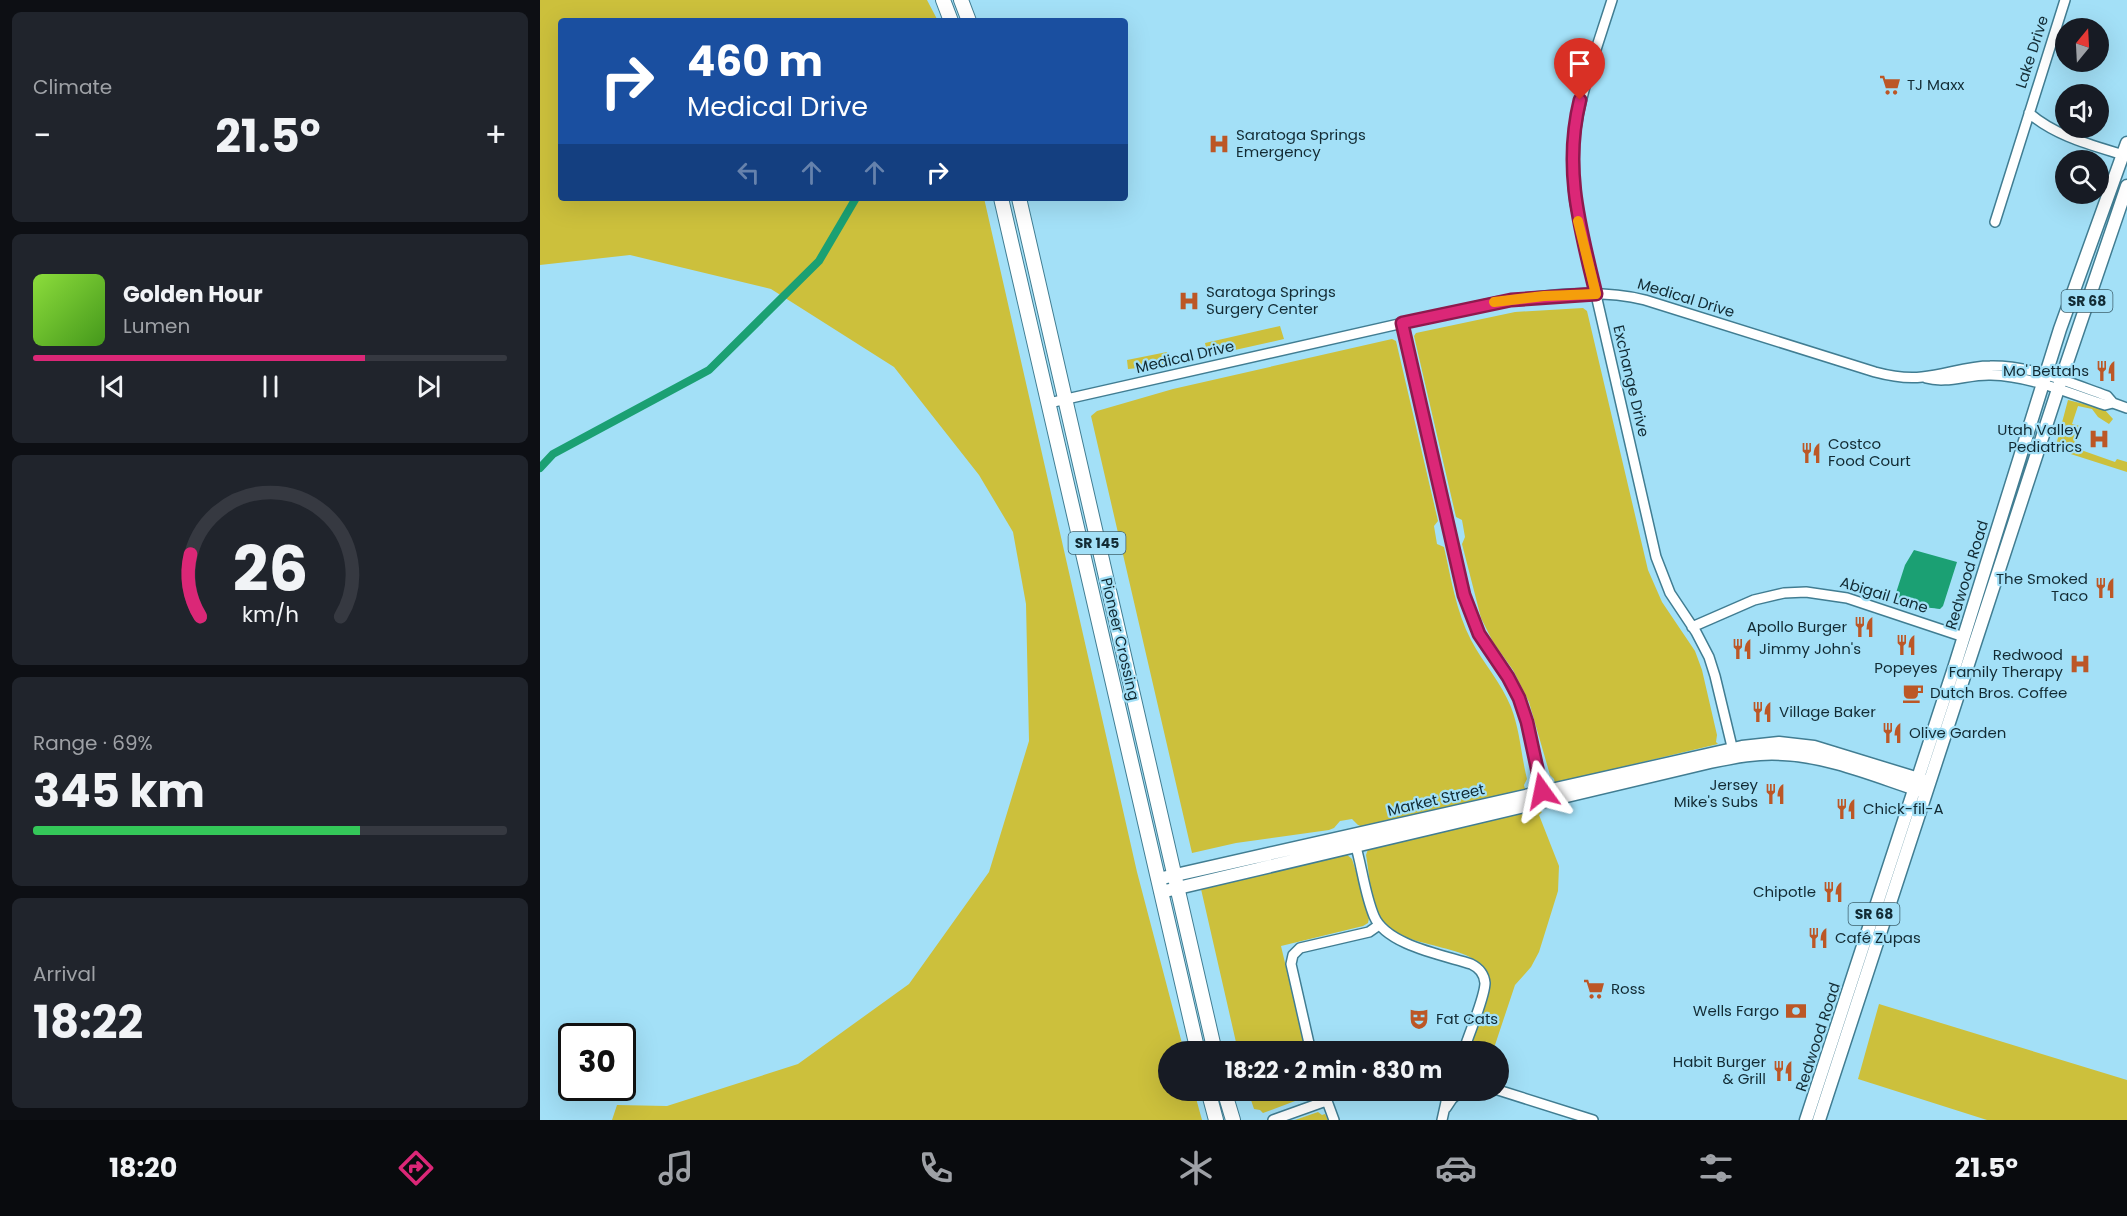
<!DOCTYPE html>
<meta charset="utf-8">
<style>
:root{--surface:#171b24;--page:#20242c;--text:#f1f3f6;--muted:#9ea1a6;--line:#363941;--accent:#db2777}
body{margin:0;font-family:Poppins,sans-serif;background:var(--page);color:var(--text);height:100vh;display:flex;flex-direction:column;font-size:22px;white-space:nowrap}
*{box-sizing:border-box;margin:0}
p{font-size:20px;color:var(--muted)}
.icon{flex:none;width:33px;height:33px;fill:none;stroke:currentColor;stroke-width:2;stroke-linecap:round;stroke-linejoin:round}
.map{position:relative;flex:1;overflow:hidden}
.drawer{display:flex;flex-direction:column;gap:12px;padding:12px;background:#0d0f14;width:540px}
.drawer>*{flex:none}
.top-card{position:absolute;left:18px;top:18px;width:570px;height:183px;border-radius:6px;box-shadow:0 6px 24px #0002;background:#1a4fa0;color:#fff;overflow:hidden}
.needle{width:39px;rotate:18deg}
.fabs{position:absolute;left:1515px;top:18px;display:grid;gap:12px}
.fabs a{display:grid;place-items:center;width:54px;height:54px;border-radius:50%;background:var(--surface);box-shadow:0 6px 24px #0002;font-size:30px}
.speed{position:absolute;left:18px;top:1023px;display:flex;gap:12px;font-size:30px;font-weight:700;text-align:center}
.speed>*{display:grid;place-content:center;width:78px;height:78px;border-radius:50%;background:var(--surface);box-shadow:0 6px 24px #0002;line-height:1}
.speed .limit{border:3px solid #111;border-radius:9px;background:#fff;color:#111}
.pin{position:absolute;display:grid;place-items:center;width:51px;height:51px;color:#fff;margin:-62px -26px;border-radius:50% 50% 50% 0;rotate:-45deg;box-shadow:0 0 6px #0007}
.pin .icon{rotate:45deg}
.me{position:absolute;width:66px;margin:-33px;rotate:348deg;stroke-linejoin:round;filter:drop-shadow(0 0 4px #0008)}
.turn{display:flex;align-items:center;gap:21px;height:126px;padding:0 30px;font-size:27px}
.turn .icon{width:78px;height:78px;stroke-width:2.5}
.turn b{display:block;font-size:42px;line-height:51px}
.lanes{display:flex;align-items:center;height:57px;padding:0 30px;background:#0003;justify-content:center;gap:30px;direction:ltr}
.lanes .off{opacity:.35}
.big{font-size:45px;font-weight:700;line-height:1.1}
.drawer .widget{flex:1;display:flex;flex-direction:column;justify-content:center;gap:9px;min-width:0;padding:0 21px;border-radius:9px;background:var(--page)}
.drawer .dial{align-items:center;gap:0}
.dial svg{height:156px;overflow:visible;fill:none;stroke:var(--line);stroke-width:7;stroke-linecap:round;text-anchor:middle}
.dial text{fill:var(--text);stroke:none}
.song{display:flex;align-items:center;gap:18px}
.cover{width:72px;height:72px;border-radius:9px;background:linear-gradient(135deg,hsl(90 70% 55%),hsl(100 70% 35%))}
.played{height:6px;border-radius:3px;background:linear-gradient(90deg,var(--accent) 70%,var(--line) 70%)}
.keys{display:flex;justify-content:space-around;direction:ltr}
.heat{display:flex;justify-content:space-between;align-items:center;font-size:33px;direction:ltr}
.charge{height:9px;border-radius:4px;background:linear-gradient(90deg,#34c759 69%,var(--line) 0)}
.trip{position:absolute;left:618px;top:1041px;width:351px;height:60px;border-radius:30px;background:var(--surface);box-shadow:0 6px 24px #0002;font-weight:700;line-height:60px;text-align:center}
.dock{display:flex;height:96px;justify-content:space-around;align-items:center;background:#090b0e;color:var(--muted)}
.dock .icon{width:42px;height:42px}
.dock .active{color:var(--accent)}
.dock b{font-size:27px;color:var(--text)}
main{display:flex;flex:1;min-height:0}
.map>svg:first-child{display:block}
.green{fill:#ccc03c}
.water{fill:#1ba073}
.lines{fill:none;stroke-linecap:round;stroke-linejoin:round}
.canal{stroke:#1ba073;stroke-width:8}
.minor-casing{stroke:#417d92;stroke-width:12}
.major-casing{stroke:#417d92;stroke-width:15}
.highway-casing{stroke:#417d92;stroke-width:16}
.minor{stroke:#fff;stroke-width:9}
.major{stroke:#fff;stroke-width:12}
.highway{stroke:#fff;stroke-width:14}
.route-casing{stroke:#8e194d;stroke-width:15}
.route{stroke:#db2777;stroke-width:10}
.slow{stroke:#f59e0b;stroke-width:10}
.labels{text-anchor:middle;stroke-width:4.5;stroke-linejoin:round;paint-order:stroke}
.shield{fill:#a3e0f7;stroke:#3e616e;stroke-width:1.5}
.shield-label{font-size:14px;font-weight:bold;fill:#122b34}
.street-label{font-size:15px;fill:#122b34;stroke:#a3e0f7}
.poi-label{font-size:15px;fill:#122b34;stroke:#a3e0f7;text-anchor:start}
</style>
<main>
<section class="drawer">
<div class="widget"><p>Climate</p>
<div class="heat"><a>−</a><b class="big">21.5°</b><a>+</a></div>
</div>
<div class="widget">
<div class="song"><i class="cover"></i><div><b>Golden Hour</b><p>Lumen</p></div></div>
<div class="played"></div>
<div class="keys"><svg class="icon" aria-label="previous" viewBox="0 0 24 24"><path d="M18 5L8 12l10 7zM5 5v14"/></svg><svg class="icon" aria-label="pause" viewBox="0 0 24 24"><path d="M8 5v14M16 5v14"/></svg><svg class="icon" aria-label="next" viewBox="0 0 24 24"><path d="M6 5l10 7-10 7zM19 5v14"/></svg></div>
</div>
<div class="widget dial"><svg viewBox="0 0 100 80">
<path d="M14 69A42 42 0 1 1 86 69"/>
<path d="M14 69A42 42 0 0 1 9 37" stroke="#db2777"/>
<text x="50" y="56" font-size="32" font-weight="700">26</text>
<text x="50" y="72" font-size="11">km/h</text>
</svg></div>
<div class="widget"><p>Range · 69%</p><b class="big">345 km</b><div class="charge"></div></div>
<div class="widget"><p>Arrival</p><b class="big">18:22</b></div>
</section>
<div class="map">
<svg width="1587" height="1120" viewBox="0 0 1587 1120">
<rect width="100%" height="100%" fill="#a3e0f7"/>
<path class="green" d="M0,0H387L398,21H21V198H444L597,872L644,1051L628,1052V1090L654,1091L662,1120H72L77,1105L127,1106L258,1064L369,984L449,872L489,741L486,604L473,532L439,475L354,367L231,289L90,255L0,265Z
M1043,308L1047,311L1108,570L1122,602L1155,651L1162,670L1177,735L1176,742L1178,744L1015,783L1014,779L1010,775L989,702L973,670L953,642L941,618L922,544L925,537L922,520L916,517L874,336L876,333L975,312Z
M740,326L744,339L668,356L665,343Z
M852,339L856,341L898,521L894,526L897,544L904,547C911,578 916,611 931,640C943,663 961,682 971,707C980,730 981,755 987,779L984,785L985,789L823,827L818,825L812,819L800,821L794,828L789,830L696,843L652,853L551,416L557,411L633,389Z
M627,352L629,365L588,369L587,360Z
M1528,400L1564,409L1573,419L1569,424L1558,417L1552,409L1538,406L1532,424L1540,426L1532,449L1540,452L1541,450L1575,462L1577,459L1587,462V472L1515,449Z
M996,808L1002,812L999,815L1019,866L1018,891L999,952L991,967L975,985L953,1051H930L931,1040L949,980C945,942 864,951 843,922C830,904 830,877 826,855L828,849Z
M805,853L812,859L823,893L829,918L828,923L823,926L741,946L766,1051H698L661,889L666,886Z
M1339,1004L1587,1080V1120H1447L1318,1079Z
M708,1091L773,1090V1091L771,1095L723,1113L720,1110L714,1109Z
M778,1112L782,1115L785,1114L788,1120H755Z"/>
<path class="water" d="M1374,550L1417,562L1403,606L1400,609C1387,607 1364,607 1355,596L1365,565Z"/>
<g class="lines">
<path class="canal" d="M0,468L13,454L169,370L279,261L316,198"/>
<defs>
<path id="minor" d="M1072,0C1050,70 1025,128 1035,203L1116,557L1130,593L1156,632L1169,657L1175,676L1194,755
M1489,113C1517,137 1552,145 1587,156
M1455,222L1525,0
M862,323L924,595L939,634L967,677L979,698L987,722L1005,797
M1386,378C1407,384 1429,374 1451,375C1491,376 1528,393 1565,405L1573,403L1587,408
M509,403L956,302C1004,295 1057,288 1105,300L1335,372C1350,376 1366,379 1382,377C1405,375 1427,366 1450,366C1490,365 1530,383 1567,396L1573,403
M1152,627L1214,600L1244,593L1266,592L1307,598L1424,637
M814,840C822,865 824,892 834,916C846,945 903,955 931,964C939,968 944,973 945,983C945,996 931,1029 926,1044L921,1052
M771,1052L751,964L753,955L760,948L829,932L839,925
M783,1090L794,1120
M958,1090L1053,1120
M906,1108L912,1099L922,1090
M733,1120L786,1101
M902,1120L906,1102L905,1090"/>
<path id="major" d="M618,879L1202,747L1239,743L1274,747L1385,781
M621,892L1170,762C1194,757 1219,752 1243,754C1290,756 1338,777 1382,791
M1266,1120L1415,665L1520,329L1587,143
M1279,1120L1521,380L1587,186"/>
<path id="highway" d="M403,0L411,21
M421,0L429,21
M461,198L658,1052
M479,198L675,1052
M668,1090L676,1120
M684,1090L693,1120"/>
</defs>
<use href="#minor" class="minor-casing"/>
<use href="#major" class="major-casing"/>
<use href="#highway" class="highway-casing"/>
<use href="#minor" class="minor"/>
<use href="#major" class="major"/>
<use href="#highway" class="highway"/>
</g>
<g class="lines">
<defs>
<path id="route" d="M1002,791L987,722L979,698L968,677L939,634L924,595L862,323L971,300L1056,294C1040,227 1023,169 1040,100"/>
</defs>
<use href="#route" class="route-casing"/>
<use href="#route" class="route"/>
<path class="slow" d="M954,302L1004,296L1056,294L1038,221"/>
</g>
<defs>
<symbol id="supermarket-bare" viewBox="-9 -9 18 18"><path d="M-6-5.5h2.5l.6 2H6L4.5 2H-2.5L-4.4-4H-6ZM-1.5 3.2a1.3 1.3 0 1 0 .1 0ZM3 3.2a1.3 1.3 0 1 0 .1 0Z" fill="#bc5726" stroke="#a3e0f7" stroke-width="2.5" paint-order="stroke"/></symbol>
<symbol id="hospital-bare" viewBox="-9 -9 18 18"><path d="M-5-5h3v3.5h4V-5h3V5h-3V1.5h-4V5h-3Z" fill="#bc5726" stroke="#a3e0f7" stroke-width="2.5" paint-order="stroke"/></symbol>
<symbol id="restaurant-bare" viewBox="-9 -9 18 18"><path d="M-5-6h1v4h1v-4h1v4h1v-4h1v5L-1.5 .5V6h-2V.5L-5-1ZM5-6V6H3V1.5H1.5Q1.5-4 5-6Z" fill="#bc5726" stroke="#a3e0f7" stroke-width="2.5" paint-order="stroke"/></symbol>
<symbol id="cafe-bare" viewBox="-9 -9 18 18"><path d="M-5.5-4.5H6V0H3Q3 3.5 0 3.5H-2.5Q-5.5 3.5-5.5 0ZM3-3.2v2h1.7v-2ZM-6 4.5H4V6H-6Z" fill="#bc5726" stroke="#a3e0f7" stroke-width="2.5" paint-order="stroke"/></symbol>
<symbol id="bank-bare" viewBox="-9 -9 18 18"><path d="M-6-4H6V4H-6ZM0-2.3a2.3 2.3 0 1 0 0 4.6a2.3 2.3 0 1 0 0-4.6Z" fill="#bc5726" stroke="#a3e0f7" stroke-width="2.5" paint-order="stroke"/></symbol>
<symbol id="theatre-bare" viewBox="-9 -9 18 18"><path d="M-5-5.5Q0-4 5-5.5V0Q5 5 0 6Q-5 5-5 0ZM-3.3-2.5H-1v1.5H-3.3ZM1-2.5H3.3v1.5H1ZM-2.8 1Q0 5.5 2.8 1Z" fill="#bc5726" stroke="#a3e0f7" stroke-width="2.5" paint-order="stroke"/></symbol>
</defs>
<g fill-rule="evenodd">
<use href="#supermarket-bare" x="1335" y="70" width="30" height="30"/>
<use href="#hospital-bare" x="664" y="129" width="30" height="30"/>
<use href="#hospital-bare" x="634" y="286" width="30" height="30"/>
<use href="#restaurant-bare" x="1551" y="356" width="30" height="30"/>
<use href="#hospital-bare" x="1544" y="424" width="30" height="30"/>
<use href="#restaurant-bare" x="1256" y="438" width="30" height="30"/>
<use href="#restaurant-bare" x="1550" y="573" width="30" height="30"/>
<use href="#restaurant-bare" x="1309" y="612" width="30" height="30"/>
<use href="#restaurant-bare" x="1351" y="630" width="30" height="30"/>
<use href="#restaurant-bare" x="1187" y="634" width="30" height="30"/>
<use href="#hospital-bare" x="1525" y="649" width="30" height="30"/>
<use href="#cafe-bare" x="1358" y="678" width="30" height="30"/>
<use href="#restaurant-bare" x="1207" y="697" width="30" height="30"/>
<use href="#restaurant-bare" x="1337" y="718" width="30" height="30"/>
<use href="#restaurant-bare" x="1220" y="779" width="30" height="30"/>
<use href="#restaurant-bare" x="1291" y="794" width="30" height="30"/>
<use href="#restaurant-bare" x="1278" y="877" width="30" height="30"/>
<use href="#restaurant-bare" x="1263" y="923" width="30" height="30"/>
<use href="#supermarket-bare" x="1039" y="974" width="30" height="30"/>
<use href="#bank-bare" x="1241" y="996" width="30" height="30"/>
<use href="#theatre-bare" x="864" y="1004" width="30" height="30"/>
<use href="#restaurant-bare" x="1228" y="1056" width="30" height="30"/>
</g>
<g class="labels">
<g class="shield">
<rect x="1521.5" y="290" width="51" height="22" rx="4.5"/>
<rect x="528.5" y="532" width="57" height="22" rx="4.5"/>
<rect x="1308.5" y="903" width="51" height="22" rx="4.5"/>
</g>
<g class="shield-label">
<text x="1547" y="306">SR 68</text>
<text x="557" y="548">SR 145</text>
<text x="1334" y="919">SR 68</text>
</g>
<g class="street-label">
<text transform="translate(1492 52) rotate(-72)" y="5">Lake Drive</text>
<text transform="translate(1146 298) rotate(17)" y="5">Medical Drive</text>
<text transform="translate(645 357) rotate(-13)" y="5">Medical Drive</text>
<text transform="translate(1091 381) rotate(77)" y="5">Exchange Drive</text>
<text transform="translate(1427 575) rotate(-73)" y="5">Redwood Road</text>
<text transform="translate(1344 595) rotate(17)" y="5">Abigail Lane</text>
<text transform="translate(580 639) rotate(77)" y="5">Pioneer Crossing</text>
<text transform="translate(896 800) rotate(-13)" y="5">Market Street</text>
<text transform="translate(1278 1037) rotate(-72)" y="5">Redwood Road</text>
</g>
<g class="poi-label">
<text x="1367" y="90">TJ Maxx</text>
<text x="696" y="140">Saratoga Springs<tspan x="696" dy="17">Emergency</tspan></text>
<text x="666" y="297">Saratoga Springs<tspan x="666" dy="17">Surgery Center</tspan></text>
<text x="1549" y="376" text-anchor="end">Mo' Bettahs</text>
<text x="1542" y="435" text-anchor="end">Utah Valley<tspan x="1542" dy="17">Pediatrics</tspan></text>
<text x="1288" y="449">Costco<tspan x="1288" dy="17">Food Court</tspan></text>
<text x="1548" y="584" text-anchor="end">The Smoked<tspan x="1548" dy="17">Taco</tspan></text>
<text x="1307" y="632" text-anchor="end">Apollo Burger</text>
<text x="1219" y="654">Jimmy John's</text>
<text x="1523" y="660" text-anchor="end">Redwood<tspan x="1523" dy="17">Family Therapy</tspan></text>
<text x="1366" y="673" text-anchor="middle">Popeyes</text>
<text x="1390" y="698">Dutch Bros. Coffee</text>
<text x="1239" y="717">Village Baker</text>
<text x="1369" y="738">Olive Garden</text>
<text x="1218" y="790" text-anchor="end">Jersey<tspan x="1218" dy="17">Mike's Subs</tspan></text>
<text x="1323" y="814">Chick-fil-A</text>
<text x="1276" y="897" text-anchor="end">Chipotle</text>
<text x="1295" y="943">Café Zupas</text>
<text x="1071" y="994">Ross</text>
<text x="1239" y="1016" text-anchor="end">Wells Fargo</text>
<text x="896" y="1024">Fat Cats</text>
<text x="1226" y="1067" text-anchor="end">Habit Burger<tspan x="1226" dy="17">&amp; Grill</tspan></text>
</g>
</g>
</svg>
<div class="fabs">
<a><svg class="needle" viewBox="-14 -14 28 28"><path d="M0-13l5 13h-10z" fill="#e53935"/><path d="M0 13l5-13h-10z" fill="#9ea1a6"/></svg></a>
<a><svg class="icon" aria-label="sound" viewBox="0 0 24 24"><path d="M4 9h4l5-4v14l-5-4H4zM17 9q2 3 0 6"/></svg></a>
<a><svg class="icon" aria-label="search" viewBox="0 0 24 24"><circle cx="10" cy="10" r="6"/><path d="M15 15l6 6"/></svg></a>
</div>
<div class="speed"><div class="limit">30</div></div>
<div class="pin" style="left:1040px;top:100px;background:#d93025"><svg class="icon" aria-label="arrive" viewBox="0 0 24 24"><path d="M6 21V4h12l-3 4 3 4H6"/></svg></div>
<svg class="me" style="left:1002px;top:791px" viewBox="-20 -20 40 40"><path d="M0-17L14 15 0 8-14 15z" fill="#db2777" stroke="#fff" stroke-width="4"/></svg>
<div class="trip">18:22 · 2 min · 830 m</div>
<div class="top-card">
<div class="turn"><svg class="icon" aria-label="right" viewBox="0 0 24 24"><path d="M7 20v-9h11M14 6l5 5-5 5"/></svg><div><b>460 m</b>Medical Drive</div></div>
<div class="lanes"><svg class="icon off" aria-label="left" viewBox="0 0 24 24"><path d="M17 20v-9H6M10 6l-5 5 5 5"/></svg><svg class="icon off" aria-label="ahead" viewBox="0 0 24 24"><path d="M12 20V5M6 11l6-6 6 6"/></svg><svg class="icon off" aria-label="ahead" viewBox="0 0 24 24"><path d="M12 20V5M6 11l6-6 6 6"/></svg><svg class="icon" aria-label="right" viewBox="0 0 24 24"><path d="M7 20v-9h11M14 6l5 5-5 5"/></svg></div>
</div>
</div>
</main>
<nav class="dock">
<b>18:20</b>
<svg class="icon active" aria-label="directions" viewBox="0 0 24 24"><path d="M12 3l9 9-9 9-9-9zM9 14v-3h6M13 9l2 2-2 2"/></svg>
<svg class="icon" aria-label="music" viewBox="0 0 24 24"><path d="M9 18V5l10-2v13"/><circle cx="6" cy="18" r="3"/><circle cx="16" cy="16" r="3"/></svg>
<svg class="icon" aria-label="phone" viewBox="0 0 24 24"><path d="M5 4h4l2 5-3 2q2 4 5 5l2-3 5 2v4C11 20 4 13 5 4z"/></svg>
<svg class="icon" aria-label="climate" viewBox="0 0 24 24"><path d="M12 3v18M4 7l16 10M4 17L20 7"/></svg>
<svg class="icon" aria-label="car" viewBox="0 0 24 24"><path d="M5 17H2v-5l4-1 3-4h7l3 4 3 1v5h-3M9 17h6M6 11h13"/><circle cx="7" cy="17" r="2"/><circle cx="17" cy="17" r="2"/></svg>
<svg class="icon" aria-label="filters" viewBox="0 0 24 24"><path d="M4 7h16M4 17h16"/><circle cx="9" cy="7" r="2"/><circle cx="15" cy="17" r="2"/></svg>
<b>21.5°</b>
</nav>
